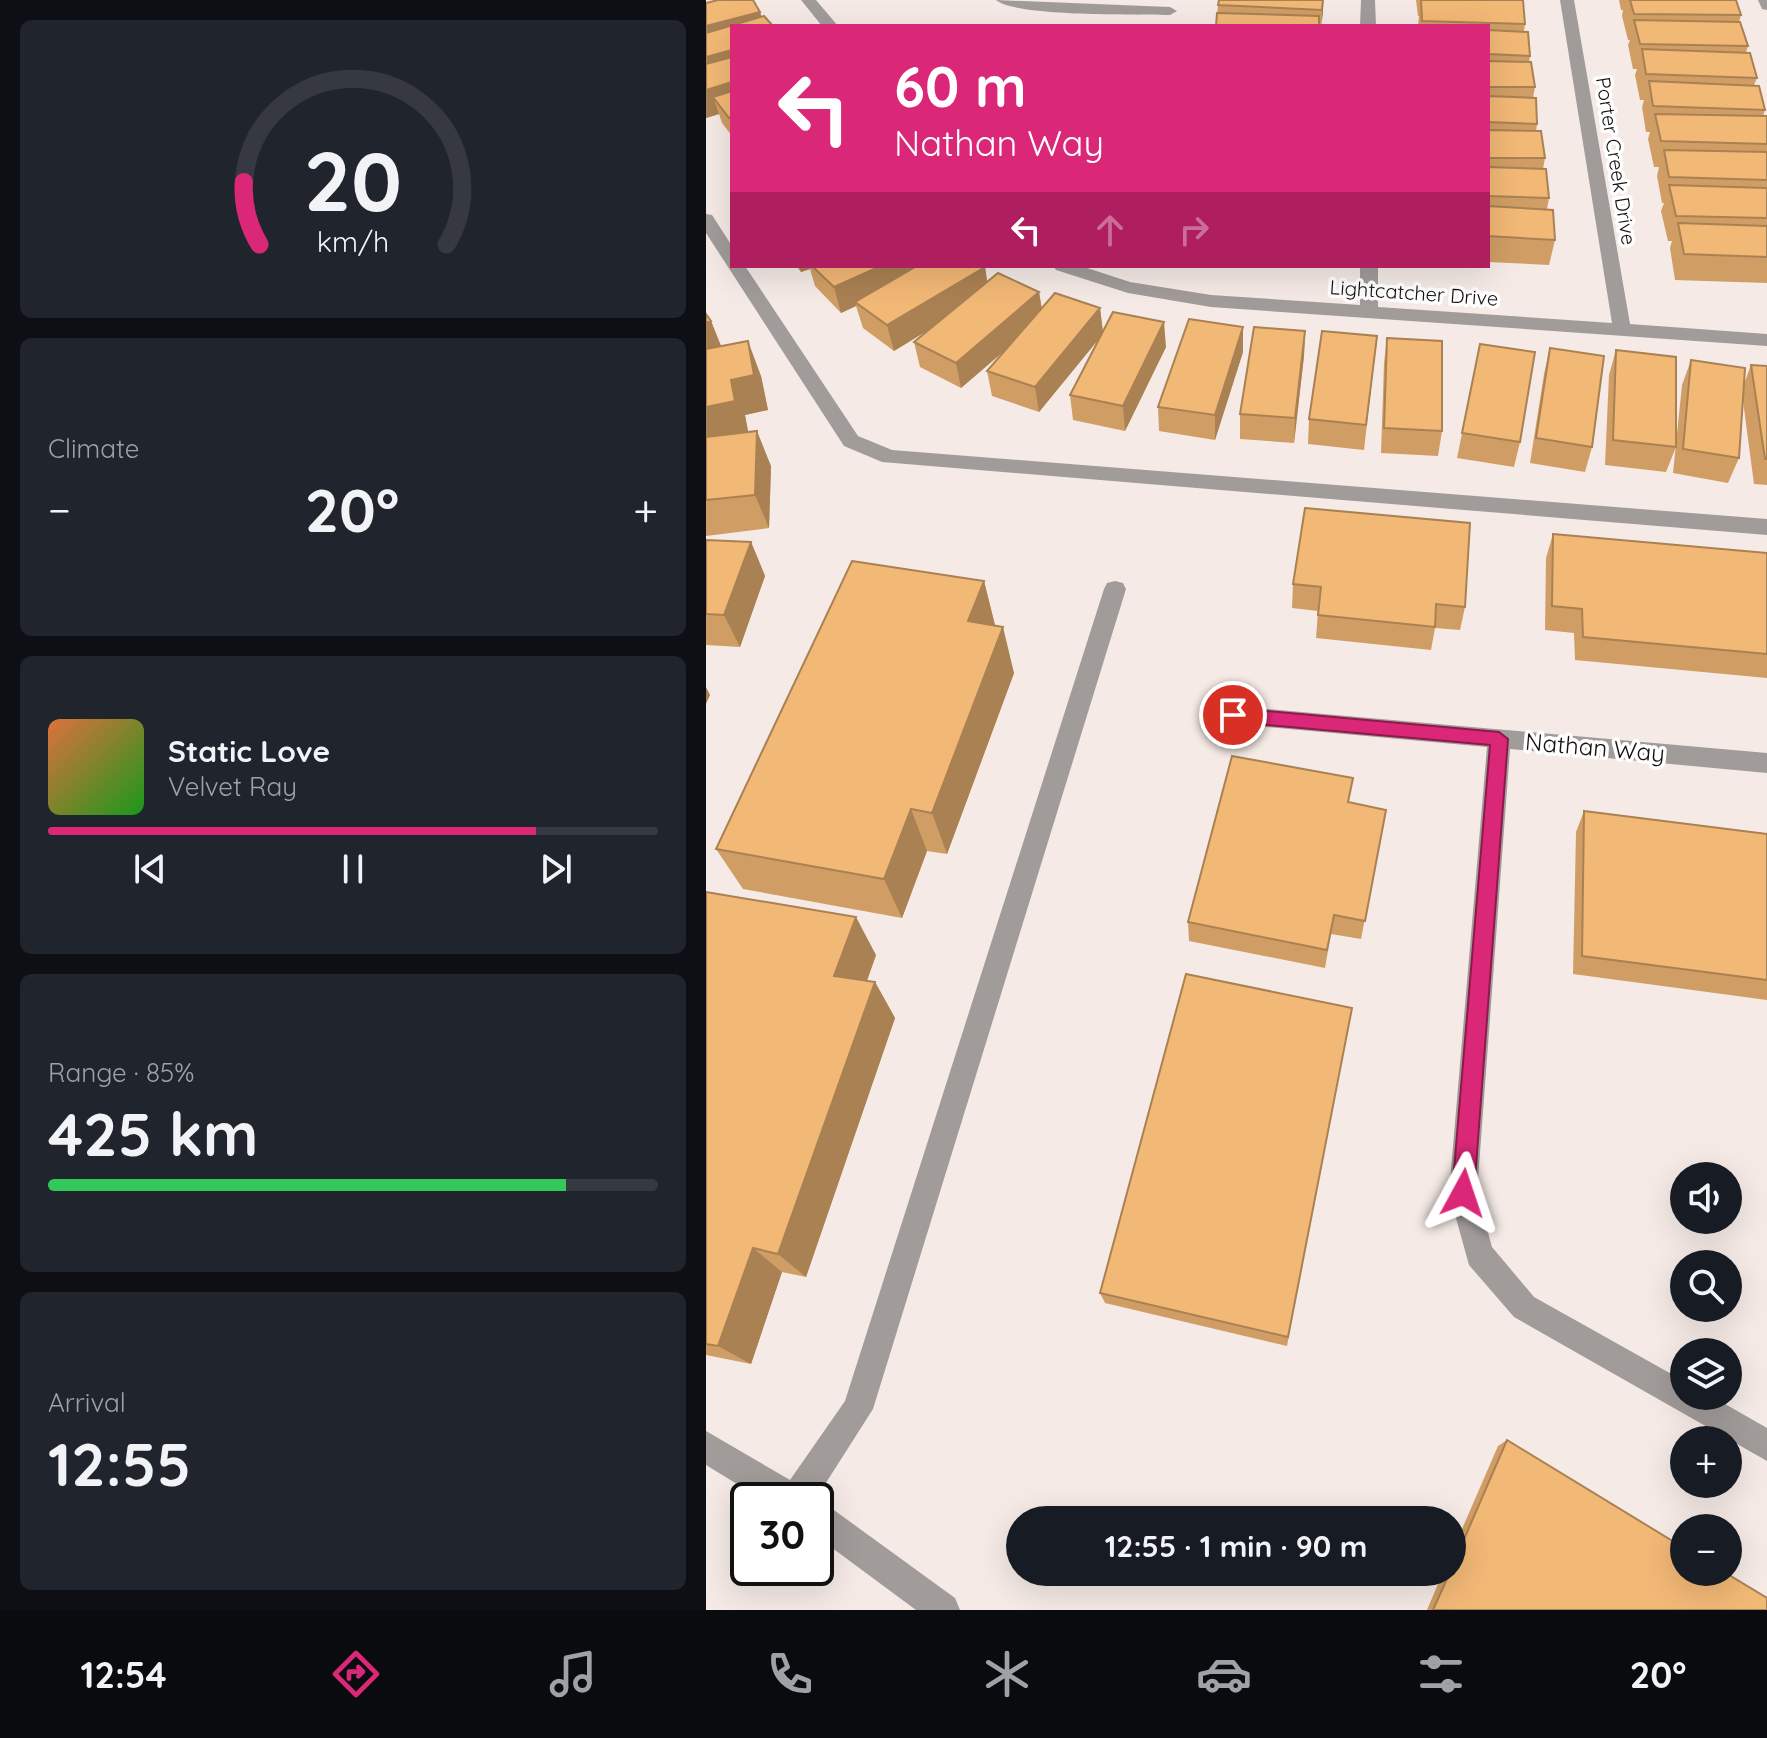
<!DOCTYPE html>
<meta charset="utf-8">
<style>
:root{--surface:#171b24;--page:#20242c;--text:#f1f3f6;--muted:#9ea1a6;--line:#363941;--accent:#db2777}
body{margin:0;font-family:Quicksand,sans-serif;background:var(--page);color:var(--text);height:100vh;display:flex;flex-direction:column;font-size:30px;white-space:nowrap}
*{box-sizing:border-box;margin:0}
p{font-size:26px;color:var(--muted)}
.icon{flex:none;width:44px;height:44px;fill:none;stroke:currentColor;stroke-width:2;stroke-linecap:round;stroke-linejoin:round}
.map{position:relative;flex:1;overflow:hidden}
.panel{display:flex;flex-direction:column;gap:20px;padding:20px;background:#0d0f14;width:706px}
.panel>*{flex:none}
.hud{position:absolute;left:24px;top:24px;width:760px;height:244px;border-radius:0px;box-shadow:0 8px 32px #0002;background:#db2777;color:#fff;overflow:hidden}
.controls{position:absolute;left:964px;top:1162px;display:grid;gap:16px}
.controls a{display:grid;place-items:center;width:72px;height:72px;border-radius:50%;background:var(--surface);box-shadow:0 8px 32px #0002;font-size:40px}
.speed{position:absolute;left:24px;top:1482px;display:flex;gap:16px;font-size:40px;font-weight:700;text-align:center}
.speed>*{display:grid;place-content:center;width:104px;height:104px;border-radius:50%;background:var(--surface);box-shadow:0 8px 32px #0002;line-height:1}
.speed .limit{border:4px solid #111;border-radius:12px;background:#fff;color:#111}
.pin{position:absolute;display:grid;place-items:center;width:68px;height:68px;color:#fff;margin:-34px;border:4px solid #fff;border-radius:50%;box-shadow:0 2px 8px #0007}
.me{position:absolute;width:88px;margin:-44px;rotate:5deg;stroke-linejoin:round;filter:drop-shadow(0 0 6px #0008)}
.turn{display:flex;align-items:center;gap:28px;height:168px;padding:0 32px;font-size:36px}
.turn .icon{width:104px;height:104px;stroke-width:2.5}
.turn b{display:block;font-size:56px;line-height:68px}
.lanes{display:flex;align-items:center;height:76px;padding:0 32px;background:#0003;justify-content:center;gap:40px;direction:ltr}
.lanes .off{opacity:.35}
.big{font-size:60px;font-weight:800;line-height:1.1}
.panel .widget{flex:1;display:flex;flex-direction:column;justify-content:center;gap:12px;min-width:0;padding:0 28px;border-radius:12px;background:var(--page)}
.panel .dial{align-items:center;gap:0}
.dial svg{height:208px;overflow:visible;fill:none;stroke:var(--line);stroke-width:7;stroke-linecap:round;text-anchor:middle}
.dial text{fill:var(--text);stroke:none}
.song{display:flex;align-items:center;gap:24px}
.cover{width:96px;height:96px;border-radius:12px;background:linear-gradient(135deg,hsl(20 70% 55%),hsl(120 70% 35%))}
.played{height:8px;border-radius:4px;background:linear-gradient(90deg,var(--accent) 80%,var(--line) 80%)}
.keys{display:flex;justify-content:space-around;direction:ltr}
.heat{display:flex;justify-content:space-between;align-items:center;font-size:44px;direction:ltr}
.charge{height:12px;border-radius:6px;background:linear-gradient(90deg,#34c759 85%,var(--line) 0)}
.trip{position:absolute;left:300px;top:1506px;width:460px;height:80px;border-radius:40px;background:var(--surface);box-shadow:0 8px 32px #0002;font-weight:800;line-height:80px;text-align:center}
.tabs{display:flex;height:128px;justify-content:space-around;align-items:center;background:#090b0e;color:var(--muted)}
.tabs .icon{width:56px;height:56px}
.tabs .active{color:var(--accent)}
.tabs b{font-size:36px;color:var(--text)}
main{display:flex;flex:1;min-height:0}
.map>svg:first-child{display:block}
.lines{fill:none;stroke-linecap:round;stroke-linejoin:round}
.minor{fill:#a19c9a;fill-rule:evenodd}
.wall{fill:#d09e65}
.shaded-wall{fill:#a98153}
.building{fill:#f2b876;stroke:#a98153;stroke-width:2}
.route{fill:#db2777;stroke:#8e194d;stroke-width:2}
.labels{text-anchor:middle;stroke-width:7;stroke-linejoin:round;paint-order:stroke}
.far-street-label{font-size:20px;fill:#151110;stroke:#fff}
.street-label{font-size:24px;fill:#151110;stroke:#fff}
</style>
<main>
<section class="panel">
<div class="widget dial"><svg viewBox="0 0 100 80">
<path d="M14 69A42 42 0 1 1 86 69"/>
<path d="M14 69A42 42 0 0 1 8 45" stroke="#db2777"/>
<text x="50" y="56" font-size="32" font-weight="700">20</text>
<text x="50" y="72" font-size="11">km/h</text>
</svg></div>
<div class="widget"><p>Climate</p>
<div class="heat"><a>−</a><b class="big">20°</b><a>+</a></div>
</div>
<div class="widget">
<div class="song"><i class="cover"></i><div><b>Static Love</b><p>Velvet Ray</p></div></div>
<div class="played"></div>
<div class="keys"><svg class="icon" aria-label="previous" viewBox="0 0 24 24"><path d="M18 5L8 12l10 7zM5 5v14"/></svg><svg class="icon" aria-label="pause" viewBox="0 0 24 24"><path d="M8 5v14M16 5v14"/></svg><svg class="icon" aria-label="next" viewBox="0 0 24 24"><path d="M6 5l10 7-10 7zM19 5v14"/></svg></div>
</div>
<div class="widget"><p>Range · 85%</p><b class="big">425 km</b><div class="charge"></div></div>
<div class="widget"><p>Arrival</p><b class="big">12:55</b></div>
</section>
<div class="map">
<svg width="1061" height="1610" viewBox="0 0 1061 1610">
<rect width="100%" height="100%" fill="#f5eae5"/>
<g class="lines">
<path class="minor" d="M95,0H110L132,26H116Z
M290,0L464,7L471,11L464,15C431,14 310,17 290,0Z
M655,0H669L670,26H654Z
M854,0H868L924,324L1061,334V346L505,307L422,293L350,270L347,266H375L424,282L505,295L654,305V266H672V307L906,323Z
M1052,0H1061V10L1056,9Z
M0,214L6,215L26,246V266H39L152,436L186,450L1061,519V535L176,462L138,446L0,233Z
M409,581L417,583L420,589L167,1409L109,1500H57L0,1465V1431L84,1480L139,1401L398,589L401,583Z
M527,706L1061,753V773L804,749L771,1193L786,1247L828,1297L978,1381V1396H1005L1061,1428V1461L808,1317L763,1265L743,1193L781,747L527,724L519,722L516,715L519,708Z
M110,1500L121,1505L249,1598L254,1610H210L110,1536Z"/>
</g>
<path class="wall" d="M617,0L615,26H510L512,5Z
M710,0H816L819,24L818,31L824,56L823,62L829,87L827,98L831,124L830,131L839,158L837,169L843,198L841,209L849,240L843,265L782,262V26H712L713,16H712Z
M913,0H1030L1035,15L1033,22L1042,46L1040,52L1051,78L1048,85L1059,110L1057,116H1061V283L969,280L964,248L966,241H962L955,211L958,203H956L951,176L953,167H948L942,139L944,132H940L936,107L938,100H934L929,75L931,69H927L922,45L924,40H922L916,16L917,10H915Z
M26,26V136L16,123L13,114L0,118Z
M90,266H277L279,267L281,281L333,292L336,309L394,308L397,331L460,347L419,431L367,420L364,395L393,338L333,412L286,396L281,371L302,348L255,388L214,367L208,342L222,330L188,351L157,328L150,306L135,313L109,286L104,269L95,272Z
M0,314L5,321L15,346L55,376L62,410L39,415L42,432L65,466L63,528L0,536Z
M599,331L598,356L588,443L534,439V414Z
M671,336L658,450L602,444L603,419Z
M681,338L736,431L732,456L675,453L678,363Z
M774,344L814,442L808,467L751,458Z
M844,348L886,447L879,472L824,463L838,374Z
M910,350L970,447L960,472L899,465L903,375Z
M537,352L509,440L453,431L452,407Z
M985,360L1038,384L1045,365L1061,366V485L1048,484L1037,401L1033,458L1022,483L967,473L976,385Z
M847,534L1061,553V678L869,660L868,633L839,630L840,558Z
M0,540L45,542L59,576L34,647L0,645Z
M278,581L289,626L308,673L241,854L221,851L196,918L37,889L10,849Z
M587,584L759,607L754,630L729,628L725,650L610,638L612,611L586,608Z
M643,803L680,810L655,939L625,934L619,968L483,941L482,922Z
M878,811L1061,834V1000L867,974L870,832Z
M0,892L170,955L161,981L169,982L189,1018L100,1277L76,1272L45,1364L0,1355Z
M646,1008L581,1346L399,1303L394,1293Z
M801,1440L1061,1610H721L737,1572H746V1552L792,1446Z"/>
<path class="shaded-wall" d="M617,0V14L615,26L616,10Z
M54,12L59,26L0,54V26Z
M26,50V78L0,86V57Z
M26,82V111L7,97L13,114L0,118V90Z
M93,266H103L104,269L95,272Z
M175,266H237L149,302L150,306L135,313L128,287Z
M279,267L283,293L188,351L181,325Z
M333,292L337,317L255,388L250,363Z
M394,308L397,334L333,412L329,387Z
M5,321L15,346L0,352V323Z
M458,322L460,347L419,431L417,406Z
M537,327V352L509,440V415Z
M599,331L598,356L588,443L589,418Z
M42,341L55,376L62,410L39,415L43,436L0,445V407L25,380Z
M51,431L65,466L63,528L49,495Z
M45,542L59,576L34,647L18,615Z
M278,581L290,629L262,621Z
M297,627L308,673L241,854L226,813Z
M0,687L4,695L0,704Z
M205,809L221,851L196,918L178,879Z
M150,917L170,955L150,1011L128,976Z
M169,982L189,1018L100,1277L72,1254Z
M47,1248L76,1272L45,1364L12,1346Z"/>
<path class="building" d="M12,0H47L54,12L0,26V3Z
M513,0H617L616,10L512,5Z
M715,0H817L819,24L716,21Z
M924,0H1030L1035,15L928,14Z
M511,13L613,16V26H510Z
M58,16L67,26H26V50L0,57V33Z
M928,20L1034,22L1042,46L934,44Z
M782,30L822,32L824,56L782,54Z
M936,49L1044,53L1051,78L940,74Z
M26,57V82L0,90V64Z
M782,61L825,62L829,87H782Z
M943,81L1053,86L1059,110L947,106Z
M26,91V117L23,118L7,97Z
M782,96L830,98L831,124L782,122Z
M949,114L1061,116V144L955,141Z
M782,130L835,131L839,158H782Z
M958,150L1061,152V180L963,177Z
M782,167L840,169L843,198L782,196Z
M963,185L1061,188V218L970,216Z
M782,206L847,210L849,240L782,236Z
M972,223L1061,226V257L978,254Z
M106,266H175L128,287Z
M211,266H277L279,267L181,325L149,302Z
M292,273L333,292L250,363L208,342Z
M349,293L394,308L329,387L281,371Z
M407,312L458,322L417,406L364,395Z
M0,314L5,321L0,323Z
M483,319L537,327L509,415L452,407Z
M548,327L599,331L589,418L534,414Z
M616,331L671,336L660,425L603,419Z
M681,338L736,341V431L678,428Z
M42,341L48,375L25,380L29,401L0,407V349Z
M774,344L829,352L814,442L756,433Z
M844,348L898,356L886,447L830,438Z
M910,350L970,357V447L907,440Z
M985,360L1039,368L1033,458L977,449Z
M1045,365L1061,366V459H1059Z
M51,431L49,495L0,500V437Z
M599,508L764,523L759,607L730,604L729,627L612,615L615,587L587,584Z
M847,534L1061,553V654L877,637L876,609L846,606Z
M0,540L45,542L18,615L0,614Z
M146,561L278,581L262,621L297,627L226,813L205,809L178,879L10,849Z
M526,756L647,778L642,802L680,810L659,921L628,915L621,950L482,922Z
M878,811L1061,834V980L876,956Z
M0,892L150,917L128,976L169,982L72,1254L47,1248L12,1346L0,1344Z
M480,974L646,1008L582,1337L394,1293Z
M801,1440L978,1548V1572H1018L1061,1598V1610H727L744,1572H746V1567Z"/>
<path class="route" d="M527,708L793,732L802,739L768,1193L765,1201L757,1204L750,1201L746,1193L784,745L527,722L518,715Z"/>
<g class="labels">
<g class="far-street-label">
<text transform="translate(910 161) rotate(81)" y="7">Porter Creek Drive</text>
<text transform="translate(708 293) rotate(4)" y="7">Lightcatcher Drive</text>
</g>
<g class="street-label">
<text transform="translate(889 748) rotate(5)" y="8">Nathan Way</text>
</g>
</g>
</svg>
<div class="controls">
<a><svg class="icon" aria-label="sound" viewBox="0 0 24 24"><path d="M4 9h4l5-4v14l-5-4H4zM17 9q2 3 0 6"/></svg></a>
<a><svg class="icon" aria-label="search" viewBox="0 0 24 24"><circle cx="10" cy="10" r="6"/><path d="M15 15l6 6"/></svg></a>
<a><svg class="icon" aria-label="layers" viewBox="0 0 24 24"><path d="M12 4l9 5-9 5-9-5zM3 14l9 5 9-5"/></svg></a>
<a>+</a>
<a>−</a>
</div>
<div class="speed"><div class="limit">30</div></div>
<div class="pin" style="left:527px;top:715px;background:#d93025"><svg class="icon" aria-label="arrive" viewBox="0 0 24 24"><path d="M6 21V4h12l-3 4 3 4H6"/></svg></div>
<svg class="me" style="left:757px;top:1193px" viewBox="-20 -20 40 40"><path d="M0-17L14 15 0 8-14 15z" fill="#db2777" stroke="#fff" stroke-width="4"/></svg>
<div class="trip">12:55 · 1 min · 90 m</div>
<div class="hud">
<div class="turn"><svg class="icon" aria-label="left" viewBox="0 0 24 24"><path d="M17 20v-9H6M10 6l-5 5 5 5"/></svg><div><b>60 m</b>Nathan Way</div></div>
<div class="lanes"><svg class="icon" aria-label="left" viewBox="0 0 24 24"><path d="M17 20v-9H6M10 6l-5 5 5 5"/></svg><svg class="icon off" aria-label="ahead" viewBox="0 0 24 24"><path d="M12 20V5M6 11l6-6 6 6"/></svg><svg class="icon off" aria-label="right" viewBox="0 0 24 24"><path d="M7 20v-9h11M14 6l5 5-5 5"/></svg></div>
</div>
</div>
</main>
<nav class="tabs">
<b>12:54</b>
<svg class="icon active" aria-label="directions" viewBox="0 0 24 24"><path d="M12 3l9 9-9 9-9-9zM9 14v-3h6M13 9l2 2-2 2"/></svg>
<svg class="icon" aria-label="music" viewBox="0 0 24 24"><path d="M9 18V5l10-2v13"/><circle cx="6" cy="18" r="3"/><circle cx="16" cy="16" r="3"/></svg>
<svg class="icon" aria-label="phone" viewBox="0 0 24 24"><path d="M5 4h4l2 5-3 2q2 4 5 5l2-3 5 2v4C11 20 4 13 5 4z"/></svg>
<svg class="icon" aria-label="climate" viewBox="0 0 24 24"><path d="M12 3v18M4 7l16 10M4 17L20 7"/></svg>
<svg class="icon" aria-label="car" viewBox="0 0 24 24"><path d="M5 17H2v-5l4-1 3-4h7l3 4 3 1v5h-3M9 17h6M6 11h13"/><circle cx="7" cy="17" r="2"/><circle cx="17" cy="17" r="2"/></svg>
<svg class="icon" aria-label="filters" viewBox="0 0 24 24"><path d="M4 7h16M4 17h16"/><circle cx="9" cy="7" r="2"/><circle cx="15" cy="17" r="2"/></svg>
<b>20°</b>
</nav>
